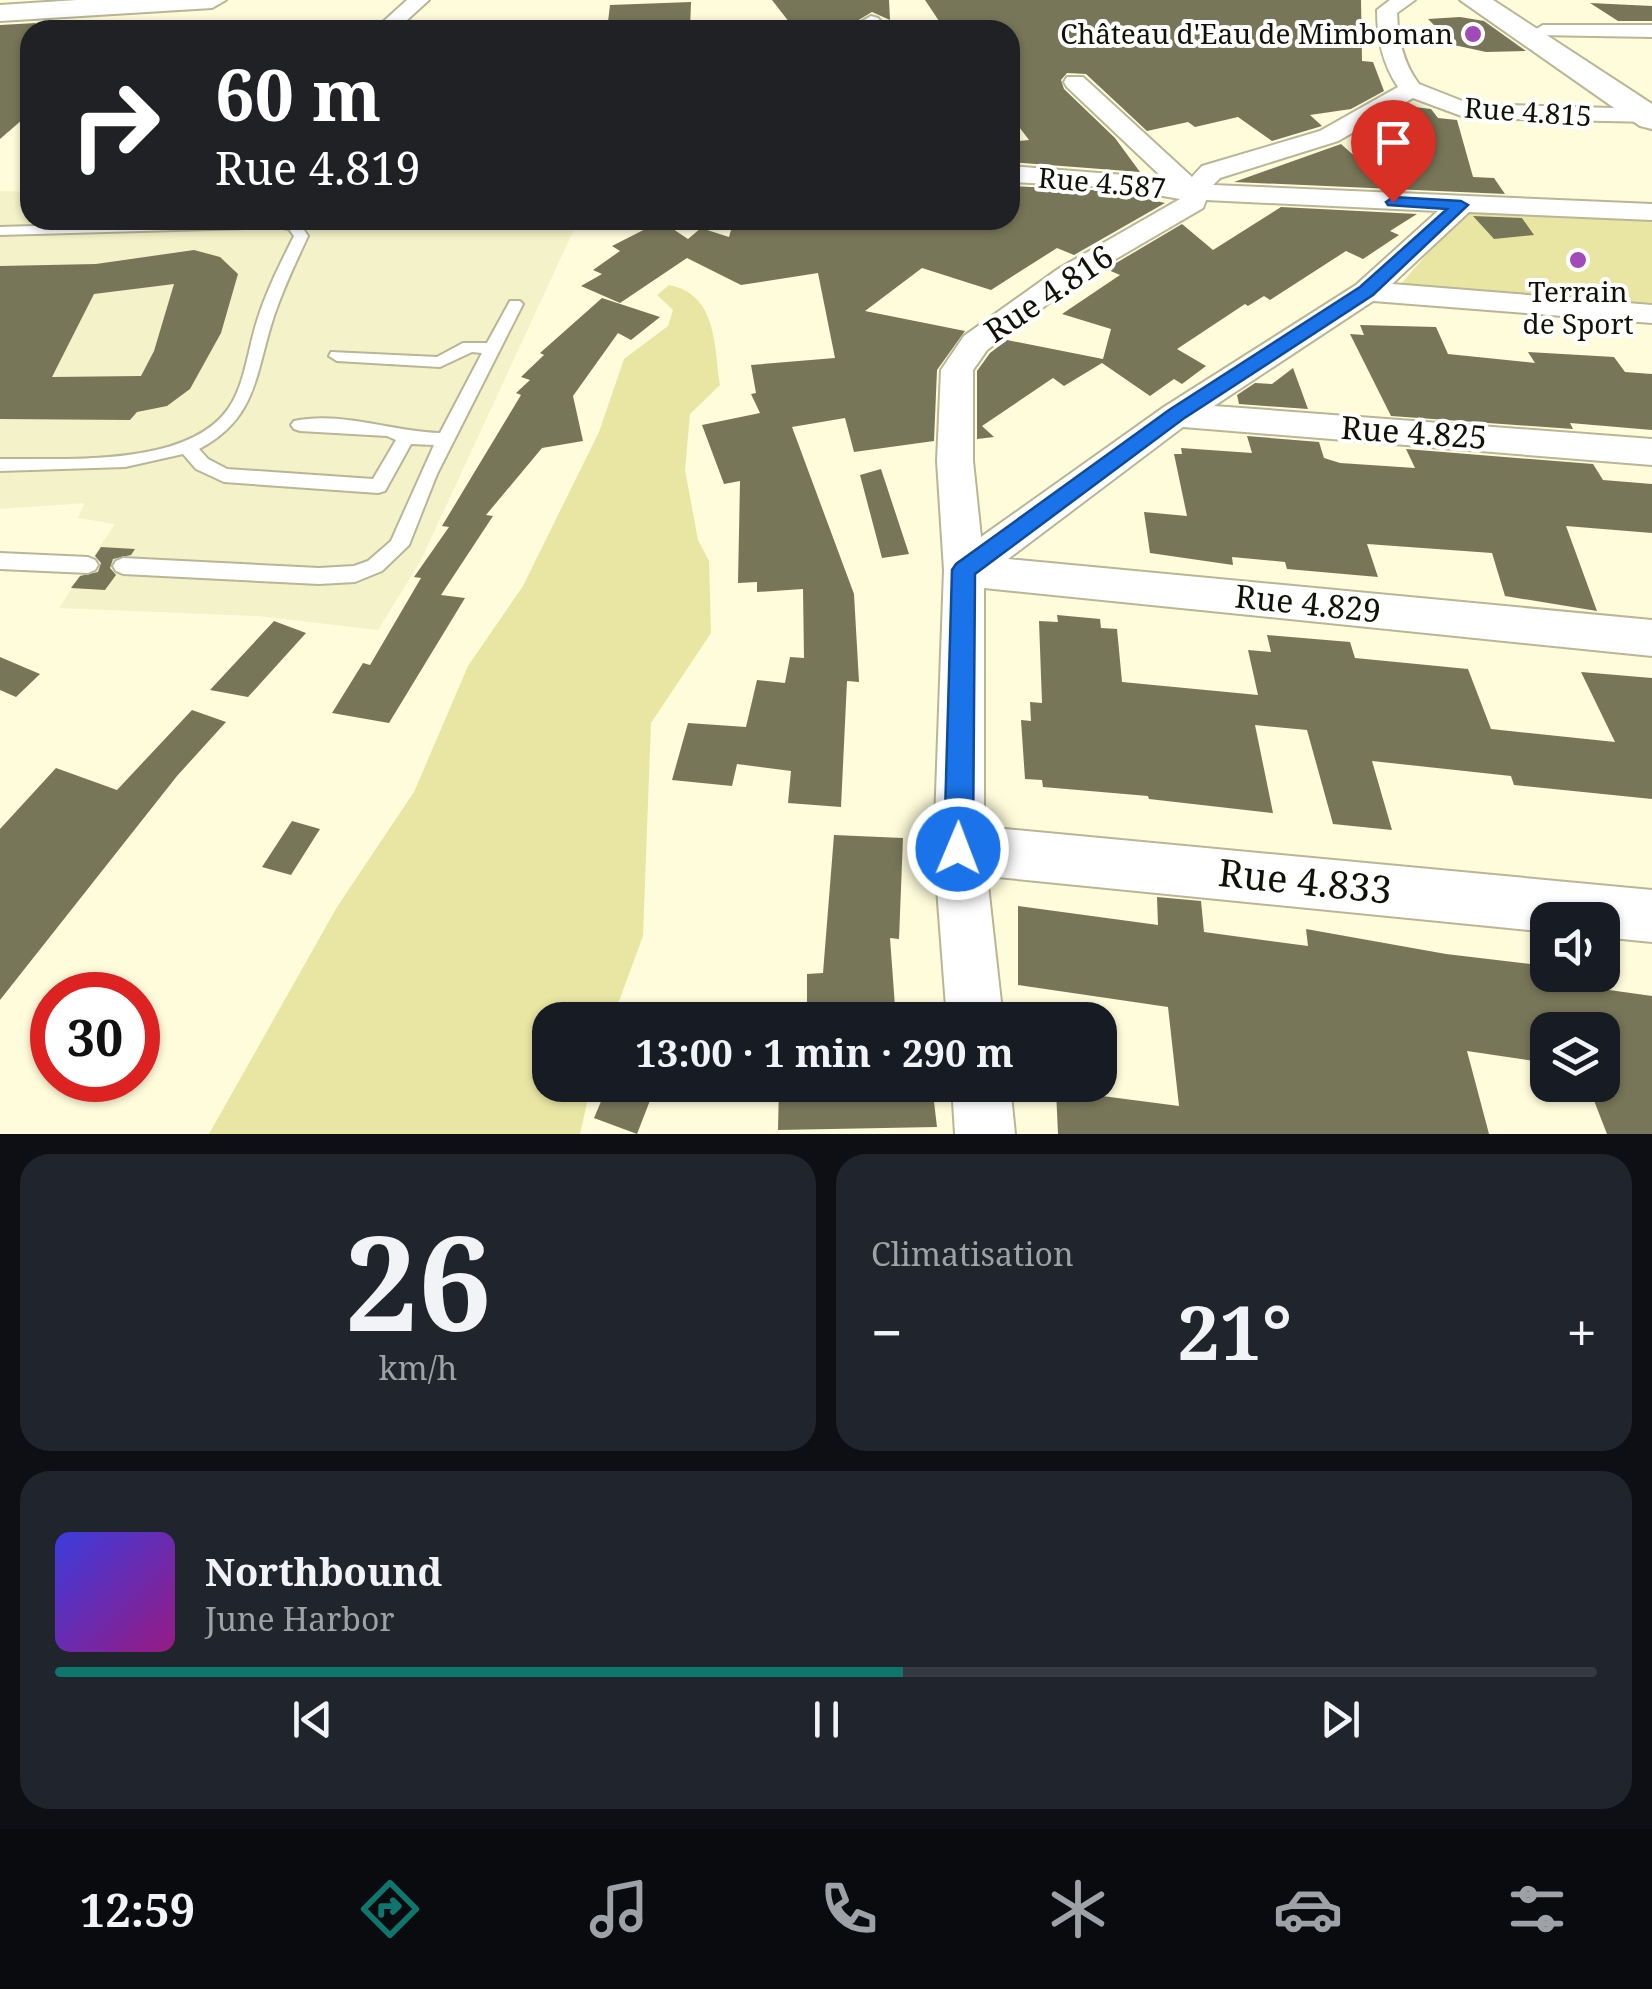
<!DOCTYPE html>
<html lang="fr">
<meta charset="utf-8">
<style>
:root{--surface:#171b24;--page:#20242c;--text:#f1f3f6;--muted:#9ea1a6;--line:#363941;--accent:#0f766e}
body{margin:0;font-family:"Noto Serif",serif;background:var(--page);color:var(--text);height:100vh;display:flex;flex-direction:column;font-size:38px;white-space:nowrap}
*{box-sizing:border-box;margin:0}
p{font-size:32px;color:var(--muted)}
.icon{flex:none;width:55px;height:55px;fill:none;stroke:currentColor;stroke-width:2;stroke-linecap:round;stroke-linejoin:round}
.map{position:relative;height:1134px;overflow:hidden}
.side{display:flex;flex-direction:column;gap:20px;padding:20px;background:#0d0f14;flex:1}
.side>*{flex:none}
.top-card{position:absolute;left:20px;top:20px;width:1000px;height:210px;border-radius:30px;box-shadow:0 2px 8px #0004;background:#202124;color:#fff;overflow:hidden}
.fabs{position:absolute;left:1530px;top:902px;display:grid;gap:20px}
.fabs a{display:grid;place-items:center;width:90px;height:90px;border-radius:20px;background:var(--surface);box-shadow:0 2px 8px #0004;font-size:50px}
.speed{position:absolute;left:30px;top:972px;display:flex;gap:20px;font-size:50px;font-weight:700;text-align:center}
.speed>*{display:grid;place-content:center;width:130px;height:130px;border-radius:50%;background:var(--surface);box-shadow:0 2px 8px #0004;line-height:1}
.speed .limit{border:15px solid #d22;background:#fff;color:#111}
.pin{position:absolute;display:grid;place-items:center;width:85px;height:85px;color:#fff;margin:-102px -42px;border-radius:50% 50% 50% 0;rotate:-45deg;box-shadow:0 0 10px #0007}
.pin .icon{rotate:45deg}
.me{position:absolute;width:110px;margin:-55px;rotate:1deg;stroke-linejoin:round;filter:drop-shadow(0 0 8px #0008)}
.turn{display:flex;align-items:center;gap:35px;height:210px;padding:0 30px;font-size:45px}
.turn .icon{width:130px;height:130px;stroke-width:2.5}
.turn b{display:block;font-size:70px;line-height:85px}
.big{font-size:75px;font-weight:700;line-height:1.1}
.side .card{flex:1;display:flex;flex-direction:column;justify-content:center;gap:15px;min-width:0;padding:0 35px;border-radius:30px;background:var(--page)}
.side .dial{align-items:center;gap:0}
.dial b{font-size:130px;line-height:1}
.song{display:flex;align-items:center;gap:30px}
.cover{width:120px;height:120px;border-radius:15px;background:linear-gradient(135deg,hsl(240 70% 55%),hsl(310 70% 35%))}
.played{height:10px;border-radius:5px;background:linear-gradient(90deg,var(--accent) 55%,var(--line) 55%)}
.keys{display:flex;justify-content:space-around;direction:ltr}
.heat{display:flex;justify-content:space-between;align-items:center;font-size:55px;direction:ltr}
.side .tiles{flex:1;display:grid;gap:20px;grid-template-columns:1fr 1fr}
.card:last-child{grid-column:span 2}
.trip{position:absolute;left:532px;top:1002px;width:585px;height:100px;border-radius:30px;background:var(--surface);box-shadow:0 2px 8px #0004;font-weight:700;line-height:100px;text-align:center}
.menu{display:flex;height:160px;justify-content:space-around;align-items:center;background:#090b0e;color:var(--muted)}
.menu .icon{width:70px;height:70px}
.menu .active{color:var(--accent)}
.menu b{font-size:45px;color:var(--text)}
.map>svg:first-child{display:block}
.built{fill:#f4f2c8}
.green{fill:#e9e6a4}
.building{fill:#787658;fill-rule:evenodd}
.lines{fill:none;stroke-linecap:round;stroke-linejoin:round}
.service-casing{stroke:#b8b696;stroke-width:4}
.minor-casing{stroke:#b8b696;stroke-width:4}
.secondary-casing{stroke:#b8b696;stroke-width:4}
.primary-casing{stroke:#b8b696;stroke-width:4}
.service{fill:#fff;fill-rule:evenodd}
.minor{fill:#fff;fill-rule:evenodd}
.secondary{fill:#fff;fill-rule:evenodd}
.primary{fill:#fff;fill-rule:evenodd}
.route{fill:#1a73e8;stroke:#114b97;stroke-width:2.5}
.poi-dot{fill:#a14bb8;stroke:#fff;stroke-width:4}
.labels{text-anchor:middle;stroke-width:8;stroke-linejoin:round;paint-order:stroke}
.far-poi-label{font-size:28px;fill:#121106;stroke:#fff;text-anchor:end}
.far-street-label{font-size:28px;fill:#121106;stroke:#fff}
.street-label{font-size:32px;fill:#121106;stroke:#fff}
.near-street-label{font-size:38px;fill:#121106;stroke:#fff}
</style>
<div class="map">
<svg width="1652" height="1134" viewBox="0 0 1652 1134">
<rect width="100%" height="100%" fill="#fefcda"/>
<path class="built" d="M0,191L30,192V220L577,223L421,560L378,630L258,616L59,608L115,524L78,518L85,503L0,509Z"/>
<path class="green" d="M1467,208L1652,219V307L1400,285Z
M669,285C717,294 714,345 720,385L690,414L685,470L698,540L709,561L711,633L651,723L643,936L612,1020H550V1085H591L580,1134H209L337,907L414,792L468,666L523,586L599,432L624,359L668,326L673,310L657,295Z"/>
<path class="building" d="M772,0H889L890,20L872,12L857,21L862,30L793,27Z
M925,0H1361L1362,61L1373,62L1384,91L1351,109L1310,115L1322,126L1272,141L1238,117L1195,127L1188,122L1147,131L1086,74L1067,73L1061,80L1064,89L1115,138L1140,172L1010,162V142L1029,140L1010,115V30H945Z
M691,2L690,30H607L610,5Z
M1590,3L1652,6V21H1618Z
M1460,17L1484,21L1526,51L1486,52L1454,45L1428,19Z
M36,23L30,30V113L0,139V25Z
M1406,106L1431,109L1438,118L1457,120L1473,177L1494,178L1505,194L1234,182L1341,144L1359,160H1426Z
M1010,186L1111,191L1165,203L1074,255L1057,248L991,290L922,268L865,311L965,331L937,370L934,441L854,452L845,418L792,427L854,594L859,682L847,681L841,807L788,803L791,771L737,764L732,786L672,780L688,723L746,727L757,680L785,683L790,657L804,658L803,589L757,592V582L738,583L740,481L724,484L702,425L760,413L751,394L756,393L751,365L835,358L818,273L741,285L687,258L620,303L581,286L602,274L593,270L620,251L612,246L661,221L688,239L701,228L729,237L734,220H1010Z
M1281,207L1417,214L1390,231L1399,235L1363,259L1346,251L1270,300L1264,296L1248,306L1245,304L1177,349L1206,366L1182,384L1174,379L1150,396L1102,363L1064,386L1053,378L982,426L994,437L977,439V371L990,353L1007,340L1103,359L1111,329L1062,314L1120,275L1106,269L1182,224L1213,250Z
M1473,216L1522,218L1534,235L1494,239Z
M194,250L220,257L238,274L221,333L190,389L167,406L137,412L130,420L0,419V266L96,264ZM174,284L154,351L141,376L52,377L94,294Z
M602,298L660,317L631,340L618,333L573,396L583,441L542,448L486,515L493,516L441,595L465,598L389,723L332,713L363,663L370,665L421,578L414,577L449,527L442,526L521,395L516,393L530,380L521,377L544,355L540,353Z
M1360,325L1436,327L1448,354L1535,363L1528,352L1614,357L1625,372L1652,374V430L1570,423L1573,429L1391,416L1350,334L1364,335Z
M1293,368L1308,409L1239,404L1237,395L1255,383L1272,384Z
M1247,436L1319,442L1324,458L1340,463L1415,468L1406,449L1593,464L1603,480L1652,484V533L1566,526L1597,611L1505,596L1492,553L1367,544L1378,577L1287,569L1285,562L1232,557L1233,565L1150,553L1144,512L1187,516L1174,454H1182L1181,448L1252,453Z
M881,469L909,554L882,558L860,475Z
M101,547L135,549L131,555L113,559L110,568L116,575L105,590L71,588L80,576L98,572L101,563L95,556Z
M1057,615L1100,619L1101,628L1117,629L1122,682L1258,695L1248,650L1271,652L1267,635L1350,642L1355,658L1468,669L1491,729L1615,742L1581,672L1652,678V799L1514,785L1511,776L1372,761L1392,830L1333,824L1307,730L1255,725L1273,813L1149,799L1148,796L1043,787L1042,780L1025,779L1021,720L1031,721L1030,702L1042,703L1039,621L1058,622Z
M274,621L306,633L248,697L210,690Z
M0,657L40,674L16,697L0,690Z
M192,710L226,722L177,776L0,1000V829L56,768L117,790Z
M292,821L320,829L291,875L262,867Z
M834,835L903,838L899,939L890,938L896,1020H807V974L823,973Z
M1157,897L1201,901L1204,932L1308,946L1306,929L1446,954L1547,966L1552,982L1652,996V1134H1607L1588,1085H1602V1030H1548V1063L1467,1051L1489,1134H1058L1056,1090L1179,1106L1168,1007L1018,985V906L1158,925Z
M608,1085H656L637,1134L594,1118Z
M779,1085H932L937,1127L778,1130Z"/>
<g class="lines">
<defs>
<path id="service" d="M237,220L294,222L299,223L308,236C296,262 283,289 274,316C255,373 258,418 199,449L208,459L227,469L373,479L396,440L387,436L300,431L294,429L291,425L294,421C342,411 393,432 440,433L482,353L472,352L440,367L337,361L329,356L331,352L437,357L463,343H487L510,301H520L523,304L437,474L409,545L382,571L355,582L319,584L123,574L116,571L113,566L116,561L123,558L319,568L354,566L368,561L391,541L434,445L411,444L385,491L378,493L224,482L196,469L183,454L125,467L0,471V459C64,458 186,468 228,409C245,385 248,349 257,321C266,292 280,264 294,236L289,229L278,227L0,235V227Z
M0,553L88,557L95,560L98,565L95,570L88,573L0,569Z"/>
<path id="minor" d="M407,0H429L396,30H374Z
M1390,0H1415L1397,13C1398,39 1403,63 1419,84L1470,104L1648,109L1652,110V122L1467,118L1413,98L1338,141L1220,178L1213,185L1652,204V220L1469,212L1392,284L1652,305V323L1373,301L1214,406L1652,439V465L1183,427L1008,559L1652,620V656L984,588V827L1652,890V942L1602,937V920H1548V932L987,876L1003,1020H947L934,849L944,570L937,461L941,370L964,336L1058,269L1180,199L1111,187L1010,182V166L1163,178L1067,87L1064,82L1067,77H1083L1192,177L1202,166L1320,131L1398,87C1382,63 1377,38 1377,10ZM1206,200L1438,211L1356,285L1164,407L981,537L973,461V370L987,350L1078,281L1203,208Z
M871,16L878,18L888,30H867L861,22Z
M1543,25H1652V37L1536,35L1533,31Z
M952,1085H1010L1015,1134H955Z"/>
<path id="secondary" d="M77,0H226L212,8L0,21V5Z"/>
<path id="primary" d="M1460,0H1493L1652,104V129L1640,126Z"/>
</defs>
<use href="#service" class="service-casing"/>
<use href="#minor" class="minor-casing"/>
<use href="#secondary" class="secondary-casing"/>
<use href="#primary" class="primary-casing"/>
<use href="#service" class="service"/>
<use href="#minor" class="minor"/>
<use href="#secondary" class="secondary"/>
<use href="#primary" class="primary"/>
</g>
<path class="route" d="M1393,197L1461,201L1468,205L1373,295L1183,419L975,574L973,849L969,859L958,863L948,859L944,849L952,570L956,564L1169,410L1360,287L1447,209L1388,205L1386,202Z"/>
<g class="poi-dot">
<circle cx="1473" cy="34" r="10"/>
<circle cx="1578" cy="260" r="10"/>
</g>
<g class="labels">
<g class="far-poi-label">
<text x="1453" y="44">Château d'Eau de Mimboman</text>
<text x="1578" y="302" text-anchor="middle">Terrain<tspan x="1578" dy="32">de Sport</tspan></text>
</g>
<g class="far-street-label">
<text transform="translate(1528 112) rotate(4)" y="10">Rue 4.815</text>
<text transform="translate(1102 183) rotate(5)" y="10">Rue 4.587</text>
</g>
<g class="street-label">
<text transform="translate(1049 294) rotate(-34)" y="11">Rue 4.816</text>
<text transform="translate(1414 433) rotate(4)" y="11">Rue 4.825</text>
<text transform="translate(1308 604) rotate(6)" y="11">Rue 4.829</text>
</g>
<g class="near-street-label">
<text transform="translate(1305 882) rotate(6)" y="13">Rue 4.833</text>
</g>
</g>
</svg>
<div class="fabs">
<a><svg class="icon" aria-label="sound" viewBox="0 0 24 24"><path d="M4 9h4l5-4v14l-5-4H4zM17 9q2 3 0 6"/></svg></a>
<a><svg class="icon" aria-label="layers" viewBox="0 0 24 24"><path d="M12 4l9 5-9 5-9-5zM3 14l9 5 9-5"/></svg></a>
</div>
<div class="speed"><div class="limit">30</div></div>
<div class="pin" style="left:1393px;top:202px;background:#d93025"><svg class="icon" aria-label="arrive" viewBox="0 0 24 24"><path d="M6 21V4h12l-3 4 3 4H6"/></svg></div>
<svg class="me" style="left:958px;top:849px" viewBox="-20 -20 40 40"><circle r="17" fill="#1a73e8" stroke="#fff" stroke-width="3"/><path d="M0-11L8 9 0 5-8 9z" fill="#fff"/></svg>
<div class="trip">13:00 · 1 min · 290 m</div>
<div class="top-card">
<div class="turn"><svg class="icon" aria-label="right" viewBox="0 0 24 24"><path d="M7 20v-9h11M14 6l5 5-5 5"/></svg><div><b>60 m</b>Rue 4.819</div></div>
</div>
</div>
<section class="side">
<div class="tiles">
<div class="card dial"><b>26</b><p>km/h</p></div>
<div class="card"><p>Climatisation</p>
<div class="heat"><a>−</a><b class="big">21°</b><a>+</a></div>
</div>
<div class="card">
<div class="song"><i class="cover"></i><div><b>Northbound</b><p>June Harbor</p></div></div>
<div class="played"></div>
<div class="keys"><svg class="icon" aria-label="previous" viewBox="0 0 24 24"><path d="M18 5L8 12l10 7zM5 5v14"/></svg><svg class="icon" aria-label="pause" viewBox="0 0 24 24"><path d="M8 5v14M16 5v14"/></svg><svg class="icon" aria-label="next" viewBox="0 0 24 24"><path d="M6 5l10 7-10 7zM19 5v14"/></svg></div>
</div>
</div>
</section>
<nav class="menu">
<b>12:59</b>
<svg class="icon active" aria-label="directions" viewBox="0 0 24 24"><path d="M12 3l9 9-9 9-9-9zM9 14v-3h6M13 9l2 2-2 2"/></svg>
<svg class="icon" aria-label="music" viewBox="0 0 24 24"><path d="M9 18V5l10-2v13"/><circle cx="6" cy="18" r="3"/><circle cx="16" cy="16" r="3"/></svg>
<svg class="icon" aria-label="phone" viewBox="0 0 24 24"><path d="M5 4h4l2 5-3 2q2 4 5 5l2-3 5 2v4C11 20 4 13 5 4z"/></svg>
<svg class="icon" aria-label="climate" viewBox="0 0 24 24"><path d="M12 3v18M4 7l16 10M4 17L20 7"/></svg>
<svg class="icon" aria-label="car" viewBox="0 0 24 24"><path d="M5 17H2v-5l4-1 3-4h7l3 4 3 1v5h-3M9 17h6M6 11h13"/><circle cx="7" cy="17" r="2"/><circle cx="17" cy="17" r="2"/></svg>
<svg class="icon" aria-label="filters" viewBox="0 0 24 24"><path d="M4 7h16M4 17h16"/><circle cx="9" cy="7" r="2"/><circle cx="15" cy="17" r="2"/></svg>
</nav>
